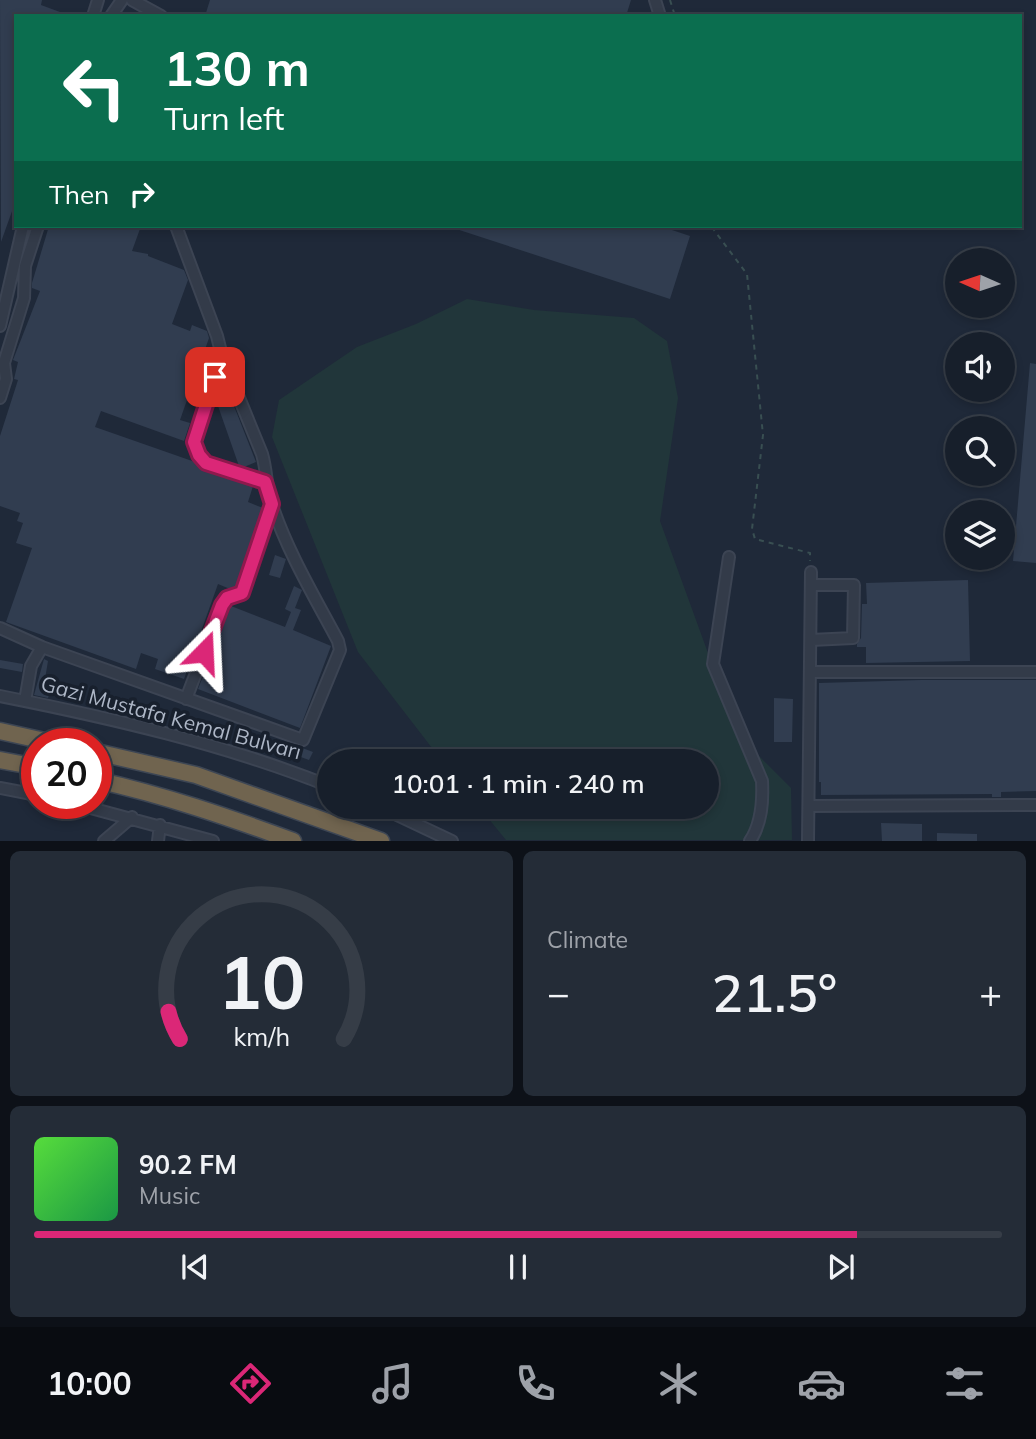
<!DOCTYPE html>
<meta charset="utf-8">
<style>
:root{--surface:#171f2b;--page:#242c37;--text:#f1f3f6;--muted:#9ea2a9;--line:#363d47;--accent:#db2777}
body{margin:0;font-family:Mulish,sans-serif;background:var(--page);color:var(--text);height:100vh;display:flex;flex-direction:column;font-size:26px;white-space:nowrap}
*{box-sizing:border-box;margin:0}
p{font-size:23px;color:var(--muted)}
.icon{flex:none;width:38px;height:38px;fill:none;stroke:currentColor;stroke-width:2;stroke-linecap:round;stroke-linejoin:round}
.map{position:relative;height:841px;overflow:hidden}
.sheet{display:flex;flex-direction:column;gap:10px;padding:10px;background:#0d1118;flex:1}
.sheet>*{flex:none}
.hud{position:absolute;left:14px;top:14px;width:1008px;height:214px;border-radius:0px;box-shadow:0 4px 10px #0003,0 0 0 2px var(--line);background:#0b6e4f;color:#fff;overflow:hidden}
.needle{width:46px;rotate:273deg}
.fabs{position:absolute;left:945px;top:248px;display:grid;gap:14px}
.fabs a{display:grid;place-items:center;width:70px;height:70px;border-radius:50%;background:var(--surface);box-shadow:0 4px 10px #0003,0 0 0 2px var(--line);font-size:35px}
.speed{position:absolute;left:21px;top:728px;display:flex;gap:14px;font-size:35px;font-weight:700;text-align:center}
.speed>*{display:grid;place-content:center;width:91px;height:91px;border-radius:50%;background:var(--surface);box-shadow:0 4px 10px #0003,0 0 0 2px var(--line);line-height:1}
.speed .limit{border:10px solid #d22;background:#fff;color:#111}
.pin{position:absolute;display:grid;place-items:center;width:60px;height:60px;color:#fff;margin:-30px;border-radius:14px;box-shadow:0 4px 10px #0006}
.me{position:absolute;width:77px;margin:-38px;rotate:21deg;stroke-linejoin:round;filter:drop-shadow(0 0 5px #0008)}
.turn{display:flex;align-items:center;gap:24px;height:147px;padding:0 35px;font-size:32px}
.turn .icon{width:91px;height:91px;stroke-width:2.5}
.turn b{display:block;font-size:49px;line-height:60px}
.then{display:flex;align-items:center;height:66px;padding:0 35px;background:#0003;gap:14px;font-size:26px}
.big{font-size:52px;font-weight:600;line-height:1.1}
.sheet .widget{flex:1;display:flex;flex-direction:column;justify-content:center;gap:10px;min-width:0;padding:0 24px;border-radius:10px;background:var(--page)}
.sheet .dial{align-items:center;gap:0}
.dial svg{height:182px;overflow:visible;fill:none;stroke:var(--line);stroke-width:7;stroke-linecap:round;text-anchor:middle}
.dial text{fill:var(--text);stroke:none}
.song{display:flex;align-items:center;gap:21px}
.cover{width:84px;height:84px;border-radius:10px;background:linear-gradient(135deg,hsl(110 70% 55%),hsl(140 70% 35%))}
.played{height:7px;border-radius:4px;background:linear-gradient(90deg,var(--accent) 85%,var(--line) 85%)}
.keys{display:flex;justify-content:space-around;direction:ltr}
.heat{display:flex;justify-content:space-between;align-items:center;font-size:38px;direction:ltr}
.sheet .tiles{flex:1;display:grid;gap:10px;grid-template-columns:1fr 1fr}
.widget:last-child{grid-column:span 2}
.trip{position:absolute;left:317px;top:749px;width:402px;height:70px;border-radius:35px;background:var(--surface);box-shadow:0 4px 10px #0003,0 0 0 2px var(--line);font-weight:600;line-height:70px;text-align:center}
.dock{display:flex;height:112px;justify-content:space-around;align-items:center;background:#090c11;color:var(--muted)}
.dock .icon{width:49px;height:49px}
.dock .on{color:var(--accent)}
.dock b{font-size:32px;color:var(--text)}
.map>svg:first-child{display:block}
.green{fill:#21363a}
.building{fill:#313d50}
.lines{fill:none;stroke-linecap:round;stroke-linejoin:round}
.minor-casing{stroke:#3c4453;stroke-width:14}
.highway-casing{stroke:#3d4654;stroke-width:19}
.path{stroke:#394f52;stroke-width:2;stroke-dasharray:5 5;stroke-linecap:butt}
.minor{stroke:#333b49;stroke-width:10}
.highway{stroke:#70644f;stroke-width:16}
.route-casing{stroke:#8e194d;stroke-width:18}
.route{stroke:#db2777;stroke-width:12}
.labels{text-anchor:middle;stroke-width:7;stroke-linejoin:round;paint-order:stroke}
.street-label{font-size:21px;fill:#adb6c6;stroke:#18202d}
</style>
<div class="map">
<svg width="1036" height="841" viewBox="0 0 1036 841">
<rect width="100%" height="100%" fill="#1f2939"/>
<path class="green" d="M467,299L534,310L634,318L667,341L678,398L660,521L712,664L726,677L739,736L791,788L792,840H506L479,807H707V761H442L358,652L272,437L279,400L357,347L416,324Z"/>
<path class="building" d="M0,0H42L41,5L68,15L16,16V200L1,242Z
M210,0H631L626,16H205Z
M49,226H141L132,251L148,254V256L184,270L188,280L172,324L190,331L192,325L207,331L209,338L200,364L210,367L204,387L193,383L180,420L190,423L184,441L101,411L95,427L195,462L204,470L253,486L248,502L263,508L236,587L230,589L218,584L184,679L155,669L158,659L141,653L136,669L6,622L32,548L16,543L23,523L17,521L20,513L0,506V436L18,380L14,379L18,362L13,360L40,291L32,288V283Z
M447,226H660L690,236L670,299Z
M1030,363L1036,364V563L1013,561Z
M232,401L256,462L244,467L239,466L218,406Z
M275,555L286,559L280,578L269,575Z
M968,580L970,661L866,663V647H857V644L861,638L862,604H867L866,583Z
M294,586L302,590L295,608L301,610L293,630L331,646L300,728L198,689L231,606L285,627L291,612L285,609Z
M44,659L48,661L45,679L53,681L48,698L34,695Z
M0,660L23,664L22,672L0,668Z
M921,680H1036V791L1001,792V797H992V794L821,795V782H819V683Z
M774,698L793,699L792,742H774Z
M289,743L313,752L309,760L298,756L297,759L285,754Z
M881,823L922,824V841H882Z
M937,833L977,834V841H937Z"/>
<g class="lines">
<defs>
<path id="minor" d="M132,0L161,16
M655,0L660,16
M93,16L98,0
M111,16L122,0
M0,326L23,226
M222,356L194,442L199,455L206,463L265,482
M0,398L6,379L4,363L24,298L25,266L38,226
M729,557L713,664L762,781C763,801 762,823 750,841
M0,628L42,647L303,740L340,650L338,641C314,596 287,551 271,502C266,486 267,471 262,454L222,356L217,336L176,226
M811,640L853,638L854,585H811
M810,672H1036
M0,696C111,718 224,744 329,786
M186,699L222,605L227,598L242,593L272,505
M25,701L31,666L42,647
M0,788L37,795
M72,803L213,841
M809,806L1036,805
M380,807L452,841
M104,841L132,817
M158,841L160,825
M808,841L811,572"/>
<path id="highway" d="M0,731L58,744
M96,752L196,775L381,841
M0,760L37,767
M96,780C164,795 228,817 293,841"/>
</defs>
<use href="#minor" class="minor-casing"/>
<use href="#highway" class="highway-casing"/>
<path class="path" d="M670,0L675,16
M714,226V230L747,274L763,435L752,529L755,539L810,553V561"/>
<use href="#minor" class="minor"/>
<use href="#highway" class="highway"/>
</g>
<g class="lines">
<defs>
<path id="route" d="M204,652L222,605L227,598L242,593L272,504L265,482L206,463L199,455L194,442L215,377"/>
</defs>
<use href="#route" class="route-casing"/>
<use href="#route" class="route"/>
</g>
<g class="labels">
<g class="street-label">
<text transform="translate(171 718) rotate(15)" y="7">Gazi Mustafa Kemal Bulvarı</text>
</g>
</g>
</svg>
<div class="fabs">
<a><svg class="needle" viewBox="-14 -14 28 28"><path d="M0-13l5 13h-10z" fill="#e53935"/><path d="M0 13l5-13h-10z" fill="#9ea2a9"/></svg></a>
<a><svg class="icon" aria-label="sound" viewBox="0 0 24 24"><path d="M4 9h4l5-4v14l-5-4H4zM17 9q2 3 0 6"/></svg></a>
<a><svg class="icon" aria-label="search" viewBox="0 0 24 24"><circle cx="10" cy="10" r="6"/><path d="M15 15l6 6"/></svg></a>
<a><svg class="icon" aria-label="layers" viewBox="0 0 24 24"><path d="M12 4l9 5-9 5-9-5zM3 14l9 5 9-5"/></svg></a>
</div>
<div class="speed"><div class="limit">20</div></div>
<div class="pin" style="left:215px;top:377px;background:#d93025"><svg class="icon" aria-label="arrive" viewBox="0 0 24 24"><path d="M6 21V4h12l-3 4 3 4H6"/></svg></div>
<svg class="me" style="left:204px;top:652px" viewBox="-20 -20 40 40"><path d="M0-17L14 15 0 8-14 15z" fill="#db2777" stroke="#fff" stroke-width="4"/></svg>
<div class="trip">10:01 · 1 min · 240 m</div>
<div class="hud">
<div class="turn"><svg class="icon" aria-label="left" viewBox="0 0 24 24"><path d="M17 20v-9H6M10 6l-5 5 5 5"/></svg><div><b>130 m</b>Turn left</div></div>
<div class="then">Then<svg class="icon" aria-label="right" viewBox="0 0 24 24"><path d="M7 20v-9h11M14 6l5 5-5 5"/></svg></div>
</div>
</div>
<section class="sheet">
<div class="tiles">
<div class="widget dial"><svg viewBox="0 0 100 80">
<path d="M14 69A42 42 0 1 1 86 69"/>
<path d="M14 69A42 42 0 0 1 9 57" stroke="#db2777"/>
<text x="50" y="56" font-size="32" font-weight="700">10</text>
<text x="50" y="72" font-size="11">km/h</text>
</svg></div>
<div class="widget"><p>Climate</p>
<div class="heat"><a>−</a><b class="big">21.5°</b><a>+</a></div>
</div>
<div class="widget">
<div class="song"><i class="cover"></i><div><b>90.2 FM</b><p>Music</p></div></div>
<div class="played"></div>
<div class="keys"><svg class="icon" aria-label="previous" viewBox="0 0 24 24"><path d="M18 5L8 12l10 7zM5 5v14"/></svg><svg class="icon" aria-label="pause" viewBox="0 0 24 24"><path d="M8 5v14M16 5v14"/></svg><svg class="icon" aria-label="next" viewBox="0 0 24 24"><path d="M6 5l10 7-10 7zM19 5v14"/></svg></div>
</div>
</div>
</section>
<nav class="dock">
<b>10:00</b>
<svg class="icon on" aria-label="directions" viewBox="0 0 24 24"><path d="M12 3l9 9-9 9-9-9zM9 14v-3h6M13 9l2 2-2 2"/></svg>
<svg class="icon" aria-label="music" viewBox="0 0 24 24"><path d="M9 18V5l10-2v13"/><circle cx="6" cy="18" r="3"/><circle cx="16" cy="16" r="3"/></svg>
<svg class="icon" aria-label="phone" viewBox="0 0 24 24"><path d="M5 4h4l2 5-3 2q2 4 5 5l2-3 5 2v4C11 20 4 13 5 4z"/></svg>
<svg class="icon" aria-label="climate" viewBox="0 0 24 24"><path d="M12 3v18M4 7l16 10M4 17L20 7"/></svg>
<svg class="icon" aria-label="car" viewBox="0 0 24 24"><path d="M5 17H2v-5l4-1 3-4h7l3 4 3 1v5h-3M9 17h6M6 11h13"/><circle cx="7" cy="17" r="2"/><circle cx="17" cy="17" r="2"/></svg>
<svg class="icon" aria-label="filters" viewBox="0 0 24 24"><path d="M4 7h16M4 17h16"/><circle cx="9" cy="7" r="2"/><circle cx="15" cy="17" r="2"/></svg>
</nav>
